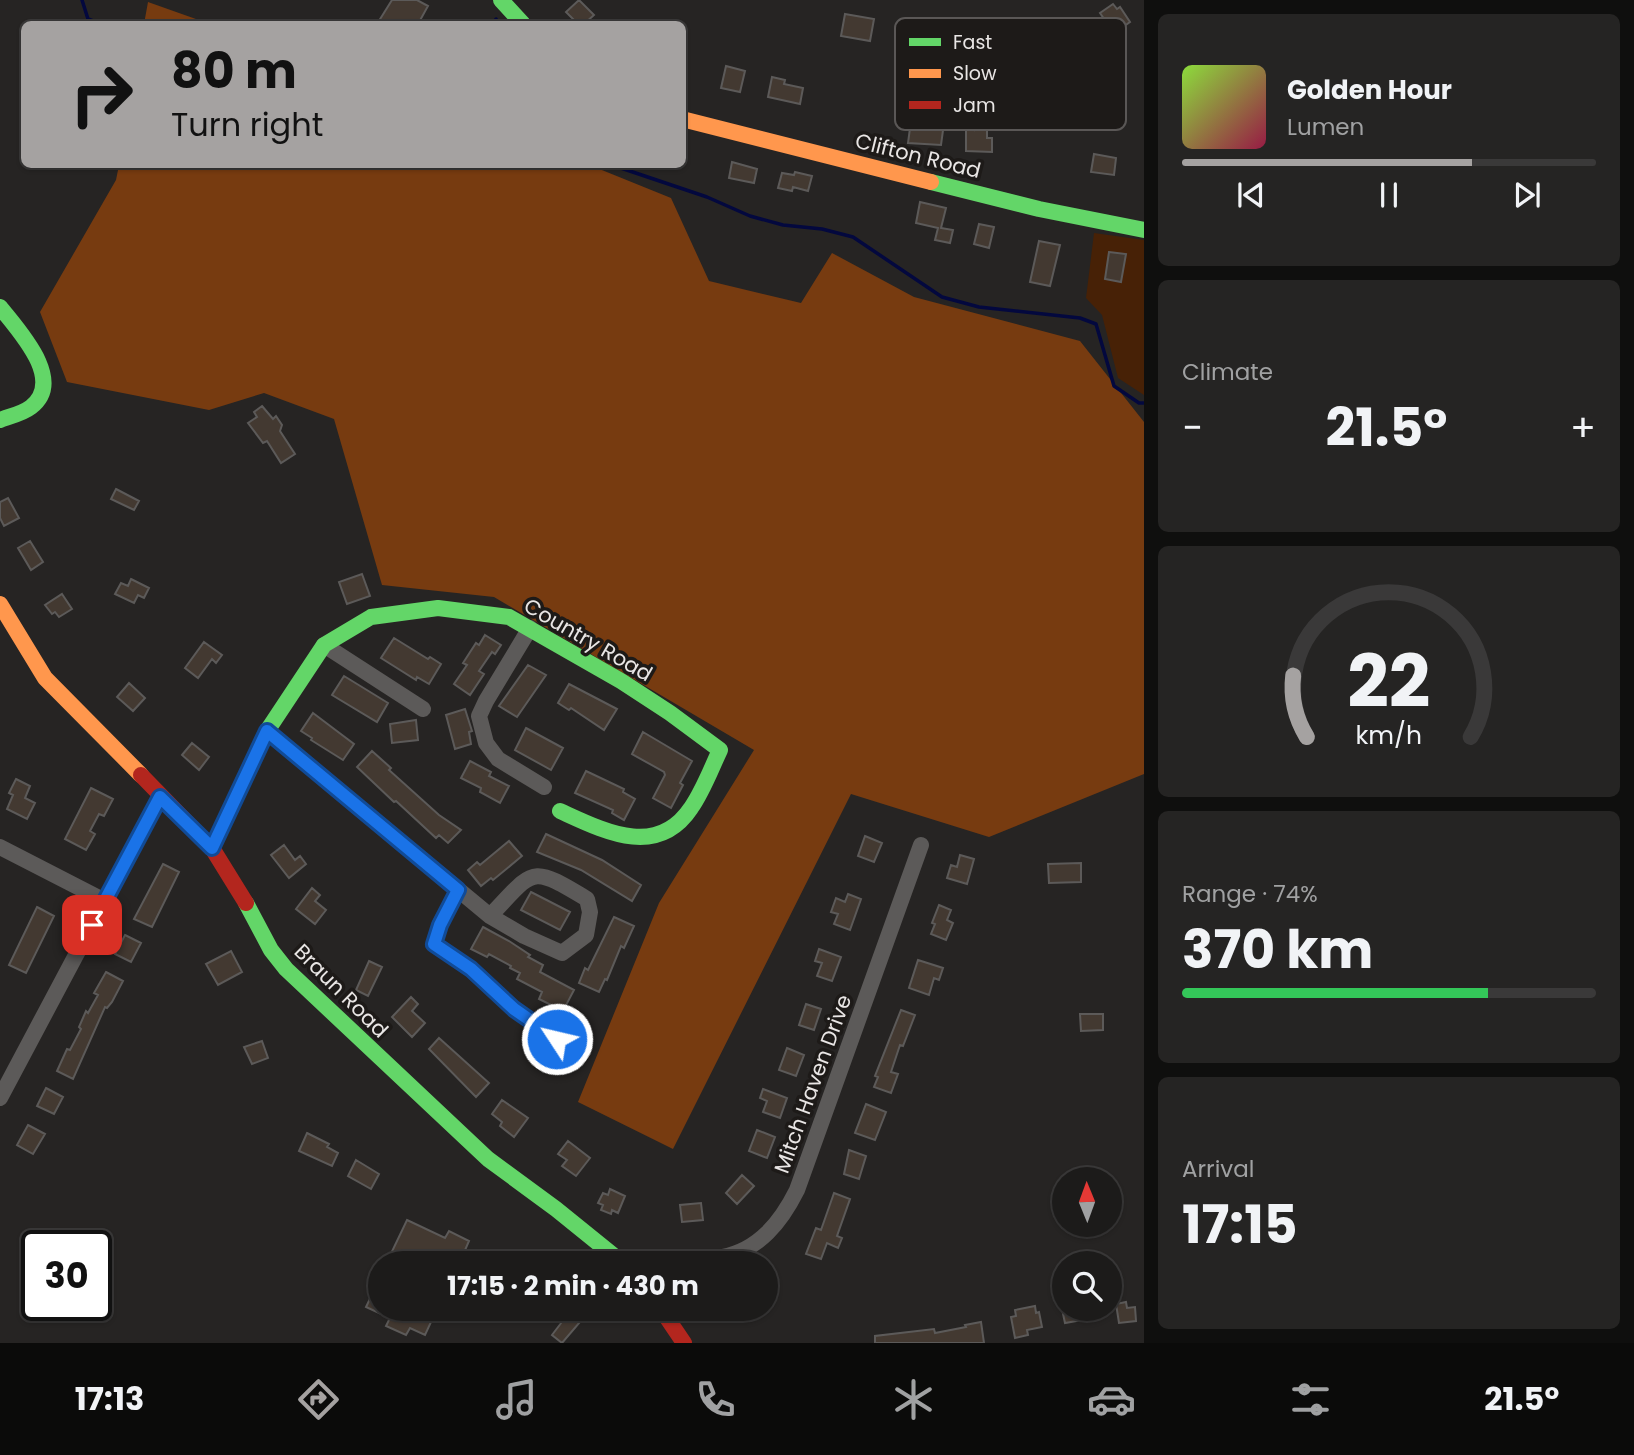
<!DOCTYPE html>
<meta charset="utf-8">
<style>
:root{--surface:#1c1b1a;--page:#252423;--text:#f1f3f6;--muted:#a0a1a2;--line:#3a3939;--accent:#a5a2a1}
body{margin:0;font-family:Poppins,sans-serif;background:var(--page);color:var(--text);height:100vh;display:flex;flex-direction:column;font-size:26px;white-space:nowrap}
*{box-sizing:border-box;margin:0}
p{font-size:23px;color:var(--muted)}
.icon{flex:none;width:38px;height:38px;fill:none;stroke:currentColor;stroke-width:2;stroke-linecap:round;stroke-linejoin:round}
.map{position:relative;flex:1;overflow:hidden}
.side{display:flex;flex-direction:column;gap:14px;padding:14px;background:#0f0f0e;width:490px}
.side>*{flex:none}
.hud{position:absolute;left:21px;top:21px;width:665px;height:147px;border-radius:10px;box-shadow:0 2px 5px #0004,0 0 0 2px var(--line);background:#a5a2a1;color:#111;overflow:hidden}
.needle{width:46px;rotate:359deg}
.buttons{position:absolute;left:1052px;top:1167px;display:grid;gap:14px}
.buttons a{display:grid;place-items:center;width:70px;height:70px;border-radius:50%;background:var(--surface);box-shadow:0 2px 5px #0004,0 0 0 2px var(--line);font-size:35px}
.speed{position:absolute;left:21px;top:1230px;display:flex;gap:14px;font-size:35px;font-weight:700;text-align:center}
.speed>*{display:grid;place-content:center;width:91px;height:91px;border-radius:50%;background:var(--surface);box-shadow:0 2px 5px #0004,0 0 0 2px var(--line);line-height:1}
.speed .limit{border:4px solid #111;border-radius:10px;background:#fff;color:#111}
.pin{position:absolute;display:grid;place-items:center;width:60px;height:60px;color:#fff;margin:-30px;border-radius:14px;box-shadow:0 4px 10px #0006}
.me{position:absolute;width:77px;margin:-38px;rotate:305deg;stroke-linejoin:round;filter:drop-shadow(0 0 5px #0008)}
.turn{display:flex;align-items:center;gap:24px;height:147px;padding:0 35px;font-size:32px}
.turn .icon{width:91px;height:91px;stroke-width:2.5}
.turn b{display:block;font-size:49px;line-height:60px}
.big{font-size:52px;font-weight:700;line-height:1.1}
.side .card{flex:1;display:flex;flex-direction:column;justify-content:center;gap:10px;min-width:0;padding:0 24px;border-radius:10px;background:var(--page)}
.side .dial{align-items:center;gap:0}
.dial svg{height:182px;overflow:visible;fill:none;stroke:var(--line);stroke-width:7;stroke-linecap:round;text-anchor:middle}
.dial text{fill:var(--text);stroke:none}
.song{display:flex;align-items:center;gap:21px}
.cover{width:84px;height:84px;border-radius:10px;background:linear-gradient(135deg,hsl(90 70% 55%),hsl(340 70% 35%))}
.played{height:7px;border-radius:4px;background:linear-gradient(90deg,var(--accent) 70%,var(--line) 70%)}
.keys{display:flex;justify-content:space-around;direction:ltr}
.heat{display:flex;justify-content:space-between;align-items:center;font-size:38px;direction:ltr}
.charge{height:10px;border-radius:5px;background:linear-gradient(90deg,#34c759 74%,var(--line) 0)}
.trip{position:absolute;left:368px;top:1251px;width:410px;height:70px;border-radius:35px;background:var(--surface);box-shadow:0 2px 5px #0004,0 0 0 2px var(--line);font-weight:700;line-height:70px;text-align:center}
.tab-bar{display:flex;height:112px;justify-content:space-around;align-items:center;background:#0b0b0a;color:var(--muted)}
.tab-bar .icon{width:49px;height:49px}
.tab-bar .on{color:var(--accent)}
.tab-bar b{font-size:32px;color:var(--text)}
main{display:flex;flex:1;min-height:0}
.map>svg:first-child{display:block}
.green{fill:#472106}
.forest{fill:#773b10}
.lines{fill:none;stroke-linecap:round;stroke-linejoin:round}
.stream{stroke:#03083e;stroke-width:3.5}
.building{fill:#433931;stroke:#5c5a59;stroke-width:2}
.street{stroke:#5c5a59;stroke-width:16}
.fast{stroke:#63d668;stroke-width:16}
.slow{stroke:#ff974d;stroke-width:16}
.jam{stroke:#b3261e;stroke-width:16}
.route-casing{stroke:#114b97;stroke-width:18}
.route{stroke:#1a73e8;stroke-width:12}
.labels{text-anchor:middle;stroke-width:7;stroke-linejoin:round;paint-order:stroke}
.street-label{font-size:21px;fill:#e9e6e5;stroke:#1d1a18}
.key{fill:#1d1a18;stroke:#5a5756;stroke-width:2}
.key-label{font-size:19px;fill:#e9e6e5}
</style>
<main>
<div class="map">
<svg width="1144" height="1343" viewBox="0 0 1144 1343">
<rect width="100%" height="100%" fill="#262423"/>
<path class="green" d="M1094,233L1144,240V395L1118,378L1102,315L1086,298Z"/>
<path class="forest" d="M148,2L210,24H144Z
M587,164L671,198L709,281L801,303L832,253L914,297L1080,341L1144,422V774L989,837L851,794L673,1149L578,1102L659,903L754,750L494,597L382,585L334,419L264,393L209,410L67,382L40,312L116,180L119,165Z"/>
<g class="lines">
<path class="stream" d="M82,0L88,19L101,24
M496,19L498,24
M609,164L707,197L750,216L783,225L822,229L853,237L942,297L979,307L1080,318L1096,324L1114,386L1139,403H1144"/>
</g>
<path class="building" d="M392,0H417L428,6L418,24H377Z
M579,0L594,15L584,24H578L566,12Z
M1113,4L1117,9L1120,7L1130,22L1114,33L1100,13Z
M845,14L874,19L870,41L841,36Z
M726,66L745,71L740,92L721,88Z
M772,77L785,80L784,84L803,88L800,104L768,97Z
M974,119H987V138H992V152L966,151V129L974,130Z
M930,121L944,123L941,145L908,143L910,128L918,129L919,125L929,126Z
M1094,154L1116,158L1114,175L1091,172Z
M732,162L757,169L754,183L729,178Z
M795,172L812,176L808,191L793,187L792,191L778,188L782,173L794,175Z
M920,202L946,208L941,228L953,230L950,243L935,240L938,228L916,223Z
M979,224L994,227L989,248L974,244Z
M1039,241L1060,245L1050,286L1030,282Z
M1109,252L1126,254L1121,282L1105,279Z
M262,406L273,419L276,416L282,425L280,431L295,454L281,463L267,441L263,443L248,423L257,417L254,412Z
M116,489L139,501L134,510L111,499Z
M8,498L19,518L4,526L0,518V502Z
M30,541L43,562L31,570L18,548Z
M362,574L370,596L347,604L339,582Z
M131,579L149,588L144,598L138,595L134,603L115,594L121,583L128,586Z
M62,594L72,609L59,617L55,612L52,614L45,605Z
M485,635L501,645L495,654L492,652L479,671L484,674L470,695L454,684L467,665L463,663L476,643L479,645Z
M394,638L428,659L430,657L441,664L429,684L417,677L416,680L381,658Z
M204,642L222,655L216,663L212,659L198,678L185,668Z
M528,665L546,675L517,717L499,706Z
M344,676L388,703L377,722L332,695Z
M129,683L145,698L133,711L117,697Z
M569,684L617,709L604,730L571,708L569,710L558,703Z
M465,709L472,731L469,732L471,744L455,749L446,715Z
M313,713L354,744L343,760L311,740L312,738L301,731Z
M416,720L418,740L392,743L390,724Z
M526,728L563,748L551,770L515,750Z
M643,732L692,761L680,783L683,785L671,808L653,798L665,775L664,772L632,754Z
M192,743L209,757L199,770L182,755Z
M372,751L391,768L389,770L439,815L461,830L448,843L439,835L436,838L396,801L394,802L357,767Z
M470,761L491,772L489,776L509,786L500,803L480,792L481,788L461,778Z
M586,771L624,789L623,792L635,799L624,820L612,813L613,810L575,793Z
M16,779L30,786L25,798L35,803L27,819L7,809L13,795L9,793Z
M91,788L113,799L104,816L99,814L90,831L95,834L86,850L65,839Z
M546,834L602,860L641,885L632,901L581,870L537,852Z
M865,836L882,843L874,862L858,856Z
M509,841L522,856L493,880L491,878L481,886L468,870L477,862L480,865Z
M284,845L295,860L300,856L306,864L289,878L271,855Z
M960,855L974,859L967,884L947,878L951,865L957,867Z
M1081,863V882L1049,883L1048,864Z
M163,864L179,872L152,927L134,919Z
M312,888L320,895L315,901L326,910L315,924L296,909Z
M531,892L570,912L560,930L521,910Z
M848,894L861,899L850,930L834,924L838,914L831,912L836,898L845,902Z
M939,905L951,910L947,920L953,923L946,940L931,934L935,924L932,923Z
M37,907L54,916L26,973L9,965Z
M614,917L634,926L624,948L621,946L607,980L605,979L599,992L579,983L585,968L588,970Z
M483,927L509,941L530,955L528,957L543,965L540,972L574,990L563,1011L539,999L542,992L517,979L520,973L510,968L511,966L489,954L487,957L471,949Z
M125,935L141,943L131,962L115,954Z
M819,949L841,957L832,981L817,976L822,963L815,961Z
M231,951L242,972L218,985L206,964Z
M918,960L943,968L939,980L934,978L929,995L909,988Z
M369,961L382,967L368,996L356,990Z
M106,972L123,981L112,1002L107,1008L105,1007L73,1079L57,1071L67,1049L70,1050L81,1029L79,1027L86,1011L88,1013L98,995L94,993Z
M411,997L418,1004L412,1011L425,1023L412,1037L392,1017Z
M806,1004L821,1009L814,1030L799,1025Z
M901,1010L915,1015L903,1046L900,1045L891,1072L898,1074L891,1093L874,1087L878,1077L875,1076Z
M1080,1014H1103V1030L1081,1031Z
M439,1038L489,1083L476,1097L429,1049Z
M262,1041L268,1058L252,1064L244,1047Z
M787,1048L804,1055L796,1076L779,1070Z
M46,1088L63,1097L54,1114L37,1106Z
M763,1089L787,1098L780,1118L763,1112L767,1101L760,1098Z
M502,1100L528,1118L514,1137L500,1126L502,1122L492,1114Z
M866,1104L886,1112L875,1140L855,1133Z
M28,1125L45,1134L33,1154L17,1145Z
M757,1130L775,1137L767,1158L749,1151Z
M307,1133L329,1144L327,1147L338,1153L332,1166L299,1151Z
M568,1141L590,1158L576,1176L562,1166L567,1160L558,1154Z
M849,1150L866,1156L859,1179L844,1174Z
M356,1160L379,1174L371,1189L348,1176Z
M742,1175L754,1186L737,1204L726,1193Z
M610,1189L625,1196L618,1213L612,1210L611,1214L601,1210L603,1205L598,1203L603,1193L608,1195Z
M834,1193L850,1199L837,1236L842,1238L838,1248L827,1243L821,1259L806,1254L816,1228L821,1230Z
M701,1203L703,1220L682,1222L680,1205Z
M407,1220L445,1238L449,1231L469,1241L459,1264H386Z
M380,1278V1309H437L425,1335L410,1328L406,1335L386,1326L390,1318L366,1307Z
M1126,1302L1127,1308L1135,1307L1136,1321L1119,1323L1116,1304Z
M1035,1306L1036,1313L1039,1312L1042,1327L1027,1330L1028,1335L1015,1338L1011,1317L1016,1316L1015,1310Z
M1062,1309H1086L1088,1319L1065,1323Z
M568,1314L580,1322L562,1343L552,1335Z
M981,1322L984,1343H875V1336L934,1329L935,1333L966,1327L965,1325Z"/>
<g class="lines">
<path class="street" d="M530,628L486,701L479,716L486,743L498,759L544,787
M324,645L423,709
M267,731L490,916L524,936L562,953L586,935L590,912L587,899C529,864 535,869 490,916
M0,847L105,901
M458,890L440,924L434,944L471,969L514,1009L557,1039
M0,1098L160,797
M672,1264C679,1262 687,1260 694,1259C703,1258 713,1259 722,1257C759,1250 781,1222 797,1190L921,845"/>
<path class="fast" d="M501,0L523,24
M931,182L1039,209L1144,230
M0,307C18,330 66,380 31,407C22,414 10,416 0,420
M212,848L267,731L324,645L371,617L438,608L509,617L621,681L670,713L720,750C711,769 703,791 691,808C657,859 604,831 560,811
M246,903L271,950L286,969L488,1159L556,1209L624,1264"/>
<path class="slow" d="M682,119L931,182
M0,604L45,678L141,775"/>
<path class="jam" d="M141,775L212,848L246,903
M661,1309L684,1343"/>
</g>
<g class="lines">
<defs>
<path id="route" d="M92,925L160,797L212,848L267,731L458,890L440,925L434,944L471,969L514,1009L557,1039"/>
</defs>
<use href="#route" class="route-casing"/>
<use href="#route" class="route"/>
</g>
<g class="labels">
<g class="street-label">
<text transform="translate(918 156) rotate(14)" y="7">Clifton Road</text>
<text transform="translate(588 640) rotate(30)" y="7">Country Road</text>
<text transform="translate(341 991) rotate(45)" y="7">Braun Road</text>
<text transform="translate(813 1084) rotate(-70)" y="7">Mitch Haven Drive</text>
</g>
</g>
<rect x="895" y="18" width="231" height="112" rx="10" class="key"/>
<rect x="909" y="38" width="32" height="8" fill="#63d668"/>
<rect x="909" y="69" width="32" height="9" fill="#ff974d"/>
<rect x="909" y="101" width="32" height="8" fill="#b3261e"/>
<g class="key-label">
<text x="953" y="49">Fast</text>
<text x="953" y="80">Slow</text>
<text x="953" y="112">Jam</text>
</g>
</svg>
<div class="buttons">
<a><svg class="needle" viewBox="-14 -14 28 28"><path d="M0-13l5 13h-10z" fill="#e53935"/><path d="M0 13l5-13h-10z" fill="#a0a1a2"/></svg></a>
<a><svg class="icon" aria-label="search" viewBox="0 0 24 24"><circle cx="10" cy="10" r="6"/><path d="M15 15l6 6"/></svg></a>
</div>
<div class="speed"><div class="limit">30</div></div>
<div class="pin" style="left:92px;top:925px;background:#d93025"><svg class="icon" aria-label="arrive" viewBox="0 0 24 24"><path d="M6 21V4h12l-3 4 3 4H6"/></svg></div>
<svg class="me" style="left:557px;top:1039px" viewBox="-20 -20 40 40"><circle r="17" fill="#1a73e8" stroke="#fff" stroke-width="3"/><path d="M0-11L8 9 0 5-8 9z" fill="#fff"/></svg>
<div class="trip">17:15 · 2 min · 430 m</div>
<div class="hud">
<div class="turn"><svg class="icon" aria-label="right" viewBox="0 0 24 24"><path d="M7 20v-9h11M14 6l5 5-5 5"/></svg><div><b>80 m</b>Turn right</div></div>
</div>
</div>
<section class="side">
<div class="card">
<div class="song"><i class="cover"></i><div><b>Golden Hour</b><p>Lumen</p></div></div>
<div class="played"></div>
<div class="keys"><svg class="icon" aria-label="previous" viewBox="0 0 24 24"><path d="M18 5L8 12l10 7zM5 5v14"/></svg><svg class="icon" aria-label="pause" viewBox="0 0 24 24"><path d="M8 5v14M16 5v14"/></svg><svg class="icon" aria-label="next" viewBox="0 0 24 24"><path d="M6 5l10 7-10 7zM19 5v14"/></svg></div>
</div>
<div class="card"><p>Climate</p>
<div class="heat"><a>−</a><b class="big">21.5°</b><a>+</a></div>
</div>
<div class="card dial"><svg viewBox="0 0 100 80">
<path d="M14 69A42 42 0 1 1 86 69"/>
<path d="M14 69A42 42 0 0 1 8 42" stroke="#a5a2a1"/>
<text x="50" y="56" font-size="32" font-weight="700">22</text>
<text x="50" y="72" font-size="11">km/h</text>
</svg></div>
<div class="card"><p>Range · 74%</p><b class="big">370 km</b><div class="charge"></div></div>
<div class="card"><p>Arrival</p><b class="big">17:15</b></div>
</section>
</main>
<nav class="tab-bar">
<b>17:13</b>
<svg class="icon on" aria-label="directions" viewBox="0 0 24 24"><path d="M12 3l9 9-9 9-9-9zM9 14v-3h6M13 9l2 2-2 2"/></svg>
<svg class="icon" aria-label="music" viewBox="0 0 24 24"><path d="M9 18V5l10-2v13"/><circle cx="6" cy="18" r="3"/><circle cx="16" cy="16" r="3"/></svg>
<svg class="icon" aria-label="phone" viewBox="0 0 24 24"><path d="M5 4h4l2 5-3 2q2 4 5 5l2-3 5 2v4C11 20 4 13 5 4z"/></svg>
<svg class="icon" aria-label="climate" viewBox="0 0 24 24"><path d="M12 3v18M4 7l16 10M4 17L20 7"/></svg>
<svg class="icon" aria-label="car" viewBox="0 0 24 24"><path d="M5 17H2v-5l4-1 3-4h7l3 4 3 1v5h-3M9 17h6M6 11h13"/><circle cx="7" cy="17" r="2"/><circle cx="17" cy="17" r="2"/></svg>
<svg class="icon" aria-label="filters" viewBox="0 0 24 24"><path d="M4 7h16M4 17h16"/><circle cx="9" cy="7" r="2"/><circle cx="15" cy="17" r="2"/></svg>
<b>21.5°</b>
</nav>
